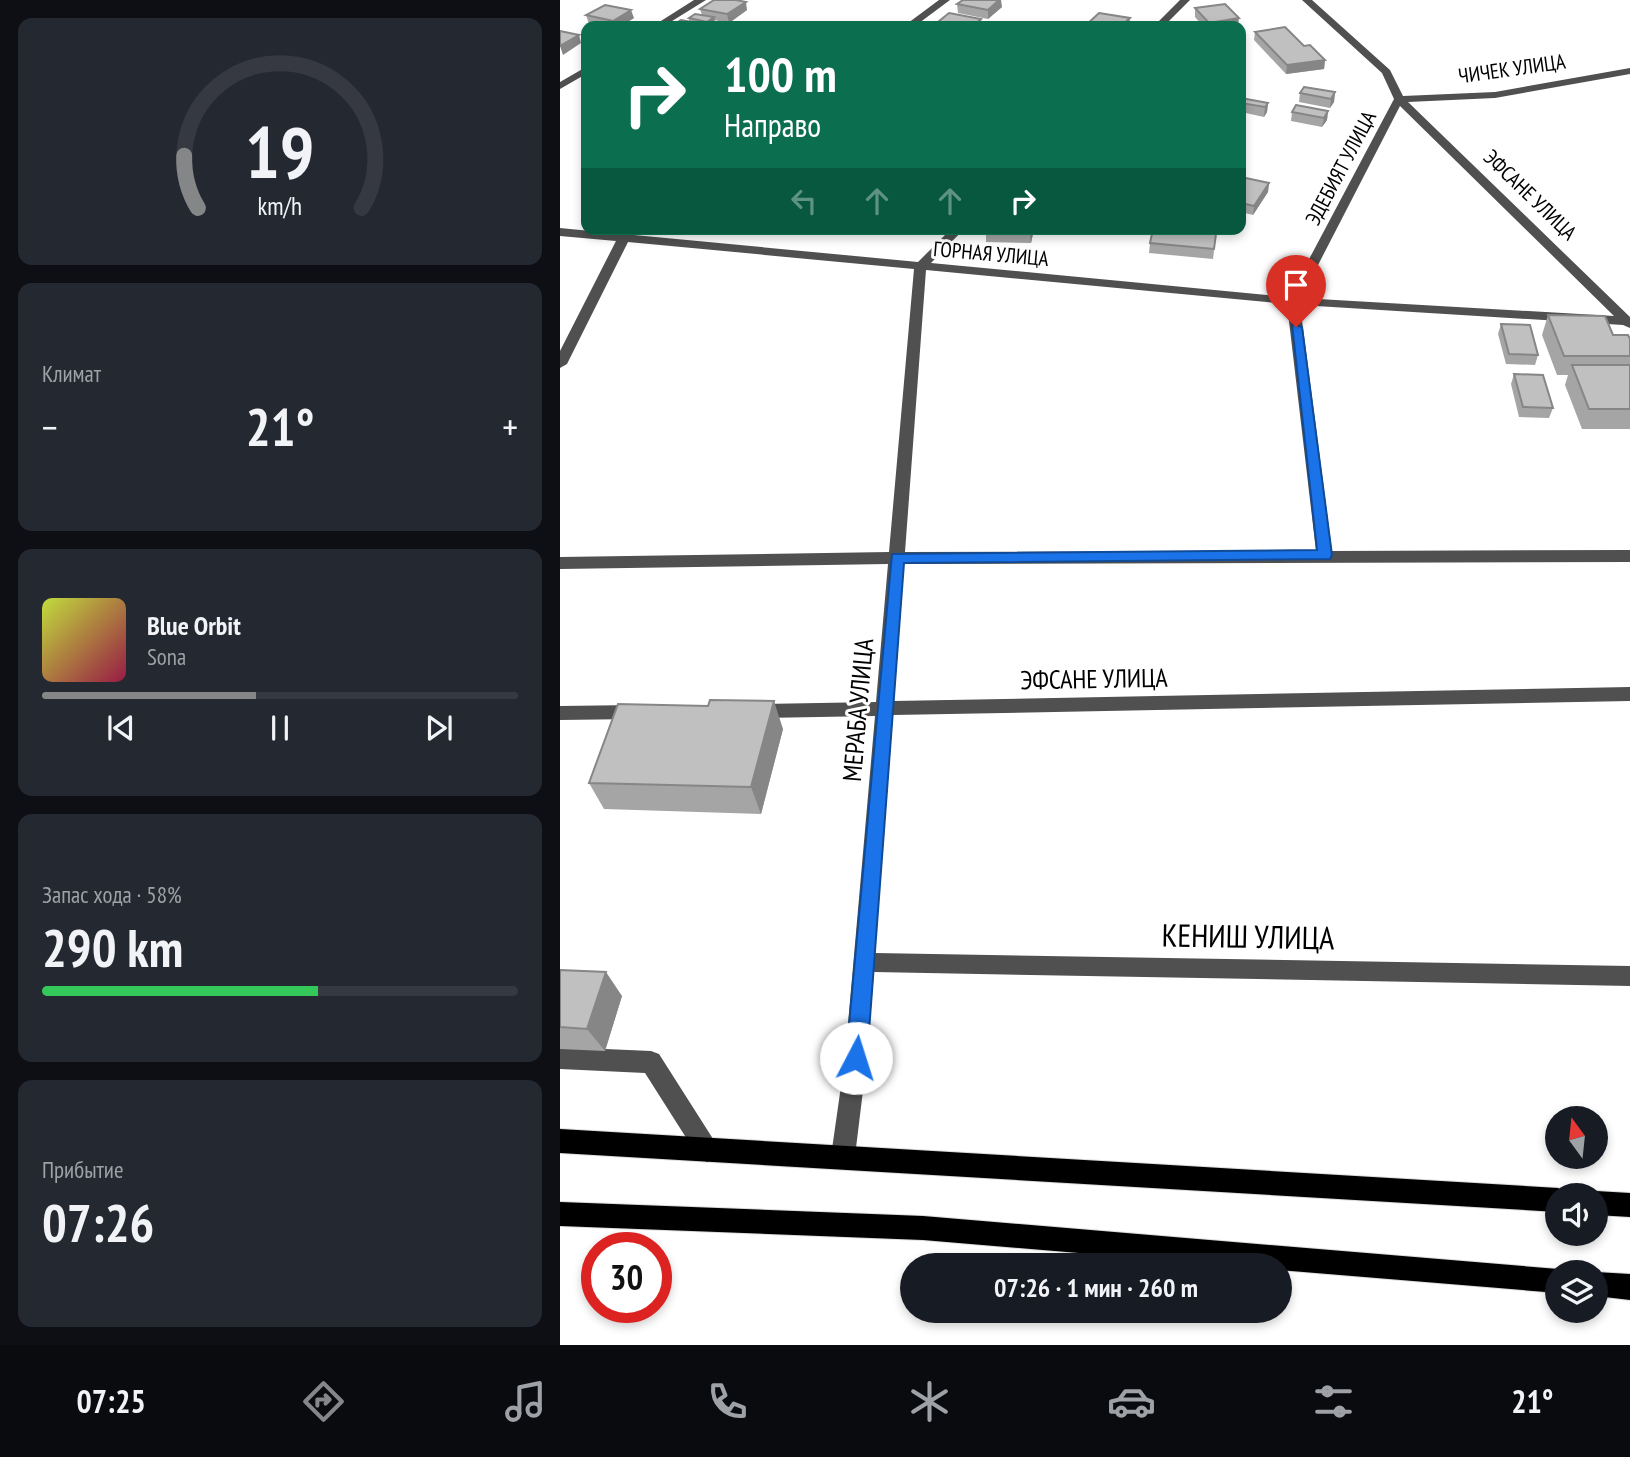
<!DOCTYPE html>
<html lang="ru">
<meta charset="utf-8">
<style>
:root{--surface:#171b24;--page:#242831;--text:#f1f3f6;--muted:#9ea1a6;--line:#363941;--accent:#858687}
body{margin:0;font-family:"PT Sans Narrow",sans-serif;background:var(--page);color:var(--text);height:100vh;display:flex;flex-direction:column;font-size:26px;white-space:nowrap}
*{box-sizing:border-box;margin:0}
p{font-size:23px;color:var(--muted)}
.icon{flex:none;width:38px;height:38px;fill:none;stroke:currentColor;stroke-width:2;stroke-linecap:round;stroke-linejoin:round}
.map{position:relative;flex:1;overflow:hidden}
.details{display:flex;flex-direction:column;gap:18px;padding:18px;background:#0d0f14;width:560px}
.details>*{flex:none}
.top-card{position:absolute;left:21px;top:21px;width:665px;height:214px;border-radius:14px;box-shadow:0 4px 10px #0003;background:#0b6e4f;color:#fff;overflow:hidden}
.needle{width:46px;rotate:345deg}
.tools{position:absolute;left:985px;top:1106px;display:grid;gap:14px}
.tools a{display:grid;place-items:center;width:63px;height:63px;border-radius:50%;background:var(--surface);box-shadow:0 4px 10px #0003;font-size:35px}
.speed{position:absolute;left:21px;top:1232px;display:flex;gap:14px;font-size:35px;font-weight:700;text-align:center}
.speed>*{display:grid;place-content:center;width:91px;height:91px;border-radius:50%;background:var(--surface);box-shadow:0 4px 10px #0003;line-height:1}
.speed .limit{border:10px solid #d22;background:#fff;color:#111}
.pin{position:absolute;display:grid;place-items:center;width:60px;height:60px;color:#fff;margin:-72px -30px;border-radius:50% 50% 50% 0;rotate:-45deg;box-shadow:0 0 7px #0007}
.pin .icon{rotate:45deg}
.me{position:absolute;width:77px;margin:-38px;rotate:5deg;stroke-linejoin:round;filter:drop-shadow(0 0 5px #0008)}
.turn{display:flex;align-items:center;gap:24px;height:147px;padding:0 28px;font-size:32px}
.turn .icon{width:91px;height:91px;stroke-width:2.5}
.turn b{display:block;font-size:49px;line-height:60px}
.lanes{display:flex;align-items:center;height:66px;padding:0 28px;background:#0003;justify-content:center;gap:35px;direction:ltr}
.lanes .off{opacity:.35}
.big{font-size:52px;font-weight:800;line-height:1.1}
.details .card{flex:1;display:flex;flex-direction:column;justify-content:center;gap:10px;min-width:0;padding:0 24px;border-radius:14px;background:var(--page)}
.details .dial{align-items:center;gap:0}
.dial svg{height:182px;overflow:visible;fill:none;stroke:var(--line);stroke-width:7;stroke-linecap:round;text-anchor:middle}
.dial text{fill:var(--text);stroke:none}
.song{display:flex;align-items:center;gap:21px}
.cover{width:84px;height:84px;border-radius:10px;background:linear-gradient(135deg,hsl(70 70% 55%),hsl(340 70% 35%))}
.played{height:7px;border-radius:4px;background:linear-gradient(90deg,var(--accent) 45%,var(--line) 45%)}
.keys{display:flex;justify-content:space-around;direction:ltr}
.heat{display:flex;justify-content:space-between;align-items:center;font-size:38px;direction:ltr}
.charge{height:10px;border-radius:5px;background:linear-gradient(90deg,#34c759 58%,var(--line) 0)}
.trip{position:absolute;left:340px;top:1253px;width:392px;height:70px;border-radius:35px;background:var(--surface);box-shadow:0 4px 10px #0003;font-weight:800;line-height:70px;text-align:center}
.dock{display:flex;height:112px;justify-content:space-around;align-items:center;background:#090b0e;color:var(--muted)}
.dock .icon{width:49px;height:49px}
.dock .active{color:var(--accent)}
.dock b{font-size:32px;color:var(--text)}
main{display:flex;flex:1;min-height:0}
.map>svg:first-child{display:block}
.lines{fill:none;stroke-linecap:round;stroke-linejoin:round}
.major-casing{stroke:#dbdbdb;stroke-width:2}
.minor{fill:#505050;fill-rule:evenodd}
.major{fill:#000;fill-rule:evenodd}
.wall{fill:#a5a5a5}
.shaded-wall{fill:#868686}
.building{fill:#c0c0c0;stroke:#868686;stroke-width:2}
.route{fill:#1a73e8;stroke:#114b97;stroke-width:2}
.labels{text-anchor:middle;stroke-width:6;stroke-linejoin:round;paint-order:stroke}
.far-street-label{font-size:21px;fill:#000;stroke:#fff}
.street-label{font-size:26px;fill:#000;stroke:#fff}
.near-street-label{font-size:32px;fill:#000;stroke:#fff}
</style>
<main>
<section class="details">
<div class="card dial"><svg viewBox="0 0 100 80">
<path d="M14 69A42 42 0 1 1 86 69"/>
<path d="M14 69A42 42 0 0 1 8 46" stroke="#858687"/>
<text x="50" y="56" font-size="32" font-weight="700">19</text>
<text x="50" y="72" font-size="11">km/h</text>
</svg></div>
<div class="card"><p>Климат</p>
<div class="heat"><a>−</a><b class="big">21°</b><a>+</a></div>
</div>
<div class="card">
<div class="song"><i class="cover"></i><div><b>Blue Orbit</b><p>Sona</p></div></div>
<div class="played"></div>
<div class="keys"><svg class="icon" aria-label="previous" viewBox="0 0 24 24"><path d="M18 5L8 12l10 7zM5 5v14"/></svg><svg class="icon" aria-label="pause" viewBox="0 0 24 24"><path d="M8 5v14M16 5v14"/></svg><svg class="icon" aria-label="next" viewBox="0 0 24 24"><path d="M6 5l10 7-10 7zM19 5v14"/></svg></div>
</div>
<div class="card"><p>Запас хода · 58%</p><b class="big">290 km</b><div class="charge"></div></div>
<div class="card"><p>Прибытие</p><b class="big">07:26</b></div>
</section>
<div class="map">
<svg width="1070" height="1345" viewBox="0 0 1070 1345">
<rect width="100%" height="100%" fill="#fff"/>
<g class="lines">
<defs>
<path id="major" d="M0,1129L998,1188L1008,1195H998V1212L0,1153Z
M1036,1191L1070,1193V1217L1036,1215V1195H1027Z
M0,1202L363,1216L998,1269L1007,1272H998V1293L719,1270V1265H662L363,1240L0,1226Z
M1034,1272H1036L1070,1274V1300L1036,1296Z"/>
</defs>
<use href="#major" class="major-casing"/>
<path class="minor" d="M134,0H146L104,26H93Z
M379,0H390L355,26H344Z
M620,0H630L604,26H594Z
M742,0H752L830,70L843,96L935,92L1070,68V74L935,98L848,102L1070,317V328L1063,325L740,305L772,551L1070,550V562L344,564L334,701L1070,687V701L333,715L315,953L1070,966V986L314,972L307,1058L295,1156L291,1164L283,1168L275,1164L271,1156L285,1058L315,716L195,718L189,716L186,711L189,706L195,704L316,702L328,564L0,569V557L329,552L354,269L68,242L7,364L0,368V351L56,241L0,236V228L61,234L70,229L74,230V235L358,262L391,229H404L371,263L729,297L834,99L822,73ZM840,106L1054,316L741,298ZM366,270L727,304L756,551L345,552Z
M26,67V74L0,89V82Z
M76,705L82,707L85,712L82,717L76,719L0,720V706Z
M0,1047L91,1051L99,1054L155,1142L159,1150L155,1158L147,1162L139,1158L85,1073L0,1069Z"/>
<use href="#major" class="major"/>
</g>
<path class="wall" d="M397,4L442,7L428,19L398,13Z
M635,8L678,26H643L635,17Z
M140,9L187,10L169,23L154,20L156,26H111L129,22V18L142,15Z
M26,15L74,18L61,26H39L29,24Z
M695,32L744,46L765,60L764,69L726,74L694,40Z
M775,92L774,102L770,108L739,102L740,93Z
M681,98L708,103L707,112L704,117L681,112Z
M768,111L767,120L762,127L731,121L732,112Z
M681,177L709,183L708,192L693,215L681,212Z
M426,229H474L471,243L426,242Z
M656,234L653,259L589,253L590,243Z
M988,315L1070,339V429H1022L1005,385L1008,375H997L982,335Z
M941,324L978,355L975,365L946,364L938,334Z
M954,374L993,408L989,418L959,417L951,384Z
M148,706L223,729L201,814L44,809L29,783Z
M0,970L62,996L45,1051L0,1049Z"/>
<path class="shaded-wall" d="M439,0H441L442,7L428,19V10Z
M186,2L187,10L169,23L167,14Z
M71,10L74,18L61,26H55L53,21Z
M154,17L156,26H148L147,22Z
M570,18L569,26H561Z
M679,18L678,26H649V23Z
M421,19L422,26H413Z
M19,35L21,43L3,55L0,46Z
M765,60L764,69L726,74L727,65Z
M775,92L774,102L770,108L771,99Z
M708,103L707,112L704,117L705,107Z
M768,111L767,120L762,127L764,118Z
M709,183L708,192L693,215L694,206Z
M471,229H474L471,243L470,234Z
M214,701L223,729L201,814L191,787Z
M46,972L62,996L45,1051L27,1029Z"/>
<path class="building" d="M154,0H176L186,2L167,14L140,9Z
M403,0H439L428,10L397,4Z
M665,4L679,18L649,23L635,8Z
M45,5L71,10L53,21L26,15Z
M389,13L421,19L413,26H373Z
M539,13L570,18L561,26H525Z
M135,14L154,17L147,22L129,18Z
M121,20L151,26H111Z
M725,27L744,46L750,45L765,60L727,65L695,32Z
M0,31L19,35L0,46Z
M744,87L775,92L771,99L740,93Z
M681,98L708,103L705,107L681,103Z
M736,105L768,111L764,118L732,112Z
M681,177L709,183L694,206L681,203Z
M426,229H471L470,234L425,232Z
M593,229L656,234L654,249L590,243Z
M988,315L1045,316L1053,335H1068L1070,339V356H1004Z
M941,324L970,325L978,355L949,354Z
M1012,365H1070V409H1029Z
M954,374L983,375L993,408L963,407Z
M150,700L214,701L191,787L29,783L58,704L148,706Z
M0,970L46,972L27,1029L0,1027Z"/>
<path class="route" d="M732,324L742,327L772,555L770,559L344,563L307,1058L304,1065L296,1068L289,1065L286,1058L332,554L757,550Z"/>
<g class="labels">
<g class="far-street-label">
<text transform="translate(952 69) rotate(-8)" y="7">ЧИЧЕК УЛИЦА</text>
<text transform="translate(781 168) rotate(-62)" y="7">ЭДЕБИЯТ УЛИЦА</text>
<text transform="translate(970 195) rotate(44)" y="7">ЭФСАНЕ УЛИЦА</text>
<text transform="translate(431 254) rotate(5)" y="7">ГОРНАЯ УЛИЦА</text>
</g>
<g class="street-label">
<text transform="translate(534 679) rotate(-1)" y="9">ЭФСАНЕ УЛИЦА</text>
<text transform="translate(298 710) rotate(-85)" y="9">МЕРАБА УЛИЦА</text>
</g>
<g class="near-street-label">
<text transform="translate(688 937) rotate(1)" y="11">КЕНИШ УЛИЦА</text>
</g>
</g>
</svg>
<div class="tools">
<a><svg class="needle" viewBox="-14 -14 28 28"><path d="M0-13l5 13h-10z" fill="#e53935"/><path d="M0 13l5-13h-10z" fill="#9ea1a6"/></svg></a>
<a><svg class="icon" aria-label="sound" viewBox="0 0 24 24"><path d="M4 9h4l5-4v14l-5-4H4zM17 9q2 3 0 6"/></svg></a>
<a><svg class="icon" aria-label="layers" viewBox="0 0 24 24"><path d="M12 4l9 5-9 5-9-5zM3 14l9 5 9-5"/></svg></a>
</div>
<div class="speed"><div class="limit">30</div></div>
<div class="pin" style="left:736px;top:327px;background:#d93025"><svg class="icon" aria-label="arrive" viewBox="0 0 24 24"><path d="M6 21V4h12l-3 4 3 4H6"/></svg></div>
<svg class="me" style="left:296px;top:1058px" viewBox="-20 -20 40 40"><circle r="19" fill="#fff"/><path d="M0-13L10 11 0 6-10 11z" fill="#1a73e8"/></svg>
<div class="trip">07:26 · 1 мин · 260 m</div>
<div class="top-card">
<div class="turn"><svg class="icon" aria-label="right" viewBox="0 0 24 24"><path d="M7 20v-9h11M14 6l5 5-5 5"/></svg><div><b>100 m</b>Направо</div></div>
<div class="lanes"><svg class="icon off" aria-label="left" viewBox="0 0 24 24"><path d="M17 20v-9H6M10 6l-5 5 5 5"/></svg><svg class="icon off" aria-label="ahead" viewBox="0 0 24 24"><path d="M12 20V5M6 11l6-6 6 6"/></svg><svg class="icon off" aria-label="ahead" viewBox="0 0 24 24"><path d="M12 20V5M6 11l6-6 6 6"/></svg><svg class="icon" aria-label="right" viewBox="0 0 24 24"><path d="M7 20v-9h11M14 6l5 5-5 5"/></svg></div>
</div>
</div>
</main>
<nav class="dock">
<b>07:25</b>
<svg class="icon active" aria-label="directions" viewBox="0 0 24 24"><path d="M12 3l9 9-9 9-9-9zM9 14v-3h6M13 9l2 2-2 2"/></svg>
<svg class="icon" aria-label="music" viewBox="0 0 24 24"><path d="M9 18V5l10-2v13"/><circle cx="6" cy="18" r="3"/><circle cx="16" cy="16" r="3"/></svg>
<svg class="icon" aria-label="phone" viewBox="0 0 24 24"><path d="M5 4h4l2 5-3 2q2 4 5 5l2-3 5 2v4C11 20 4 13 5 4z"/></svg>
<svg class="icon" aria-label="climate" viewBox="0 0 24 24"><path d="M12 3v18M4 7l16 10M4 17L20 7"/></svg>
<svg class="icon" aria-label="car" viewBox="0 0 24 24"><path d="M5 17H2v-5l4-1 3-4h7l3 4 3 1v5h-3M9 17h6M6 11h13"/><circle cx="7" cy="17" r="2"/><circle cx="17" cy="17" r="2"/></svg>
<svg class="icon" aria-label="filters" viewBox="0 0 24 24"><path d="M4 7h16M4 17h16"/><circle cx="9" cy="7" r="2"/><circle cx="15" cy="17" r="2"/></svg>
<b>21°</b>
</nav>
